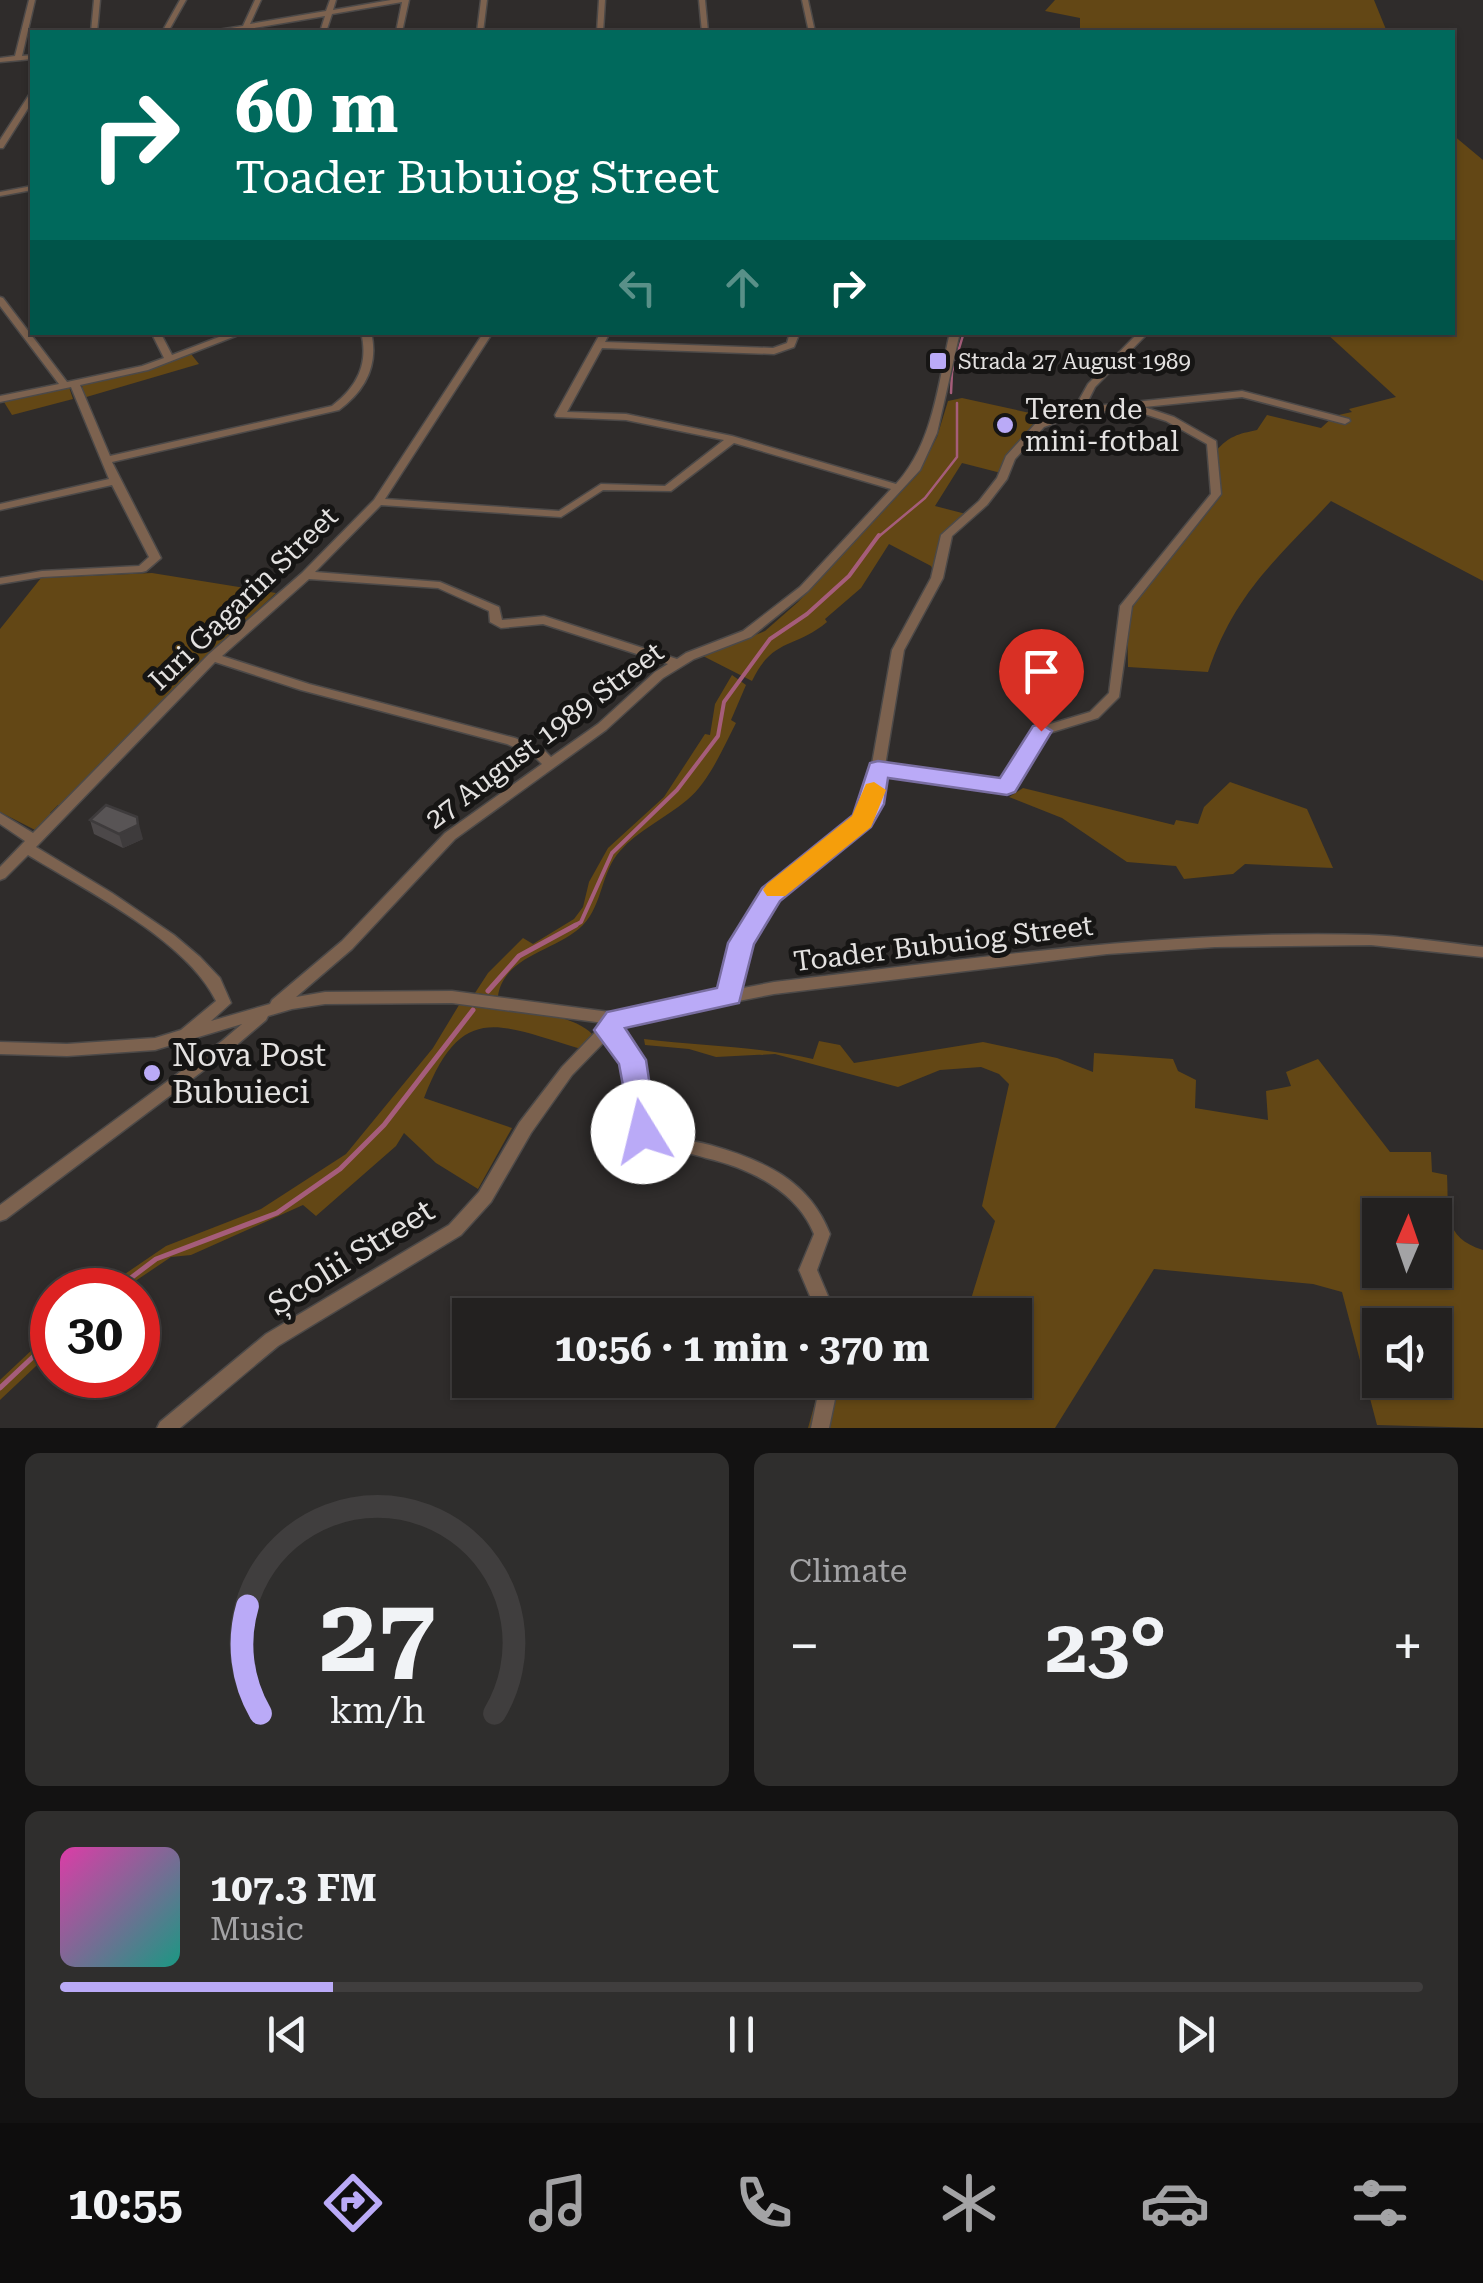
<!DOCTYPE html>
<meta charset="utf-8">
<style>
:root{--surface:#232120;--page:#2f2e2d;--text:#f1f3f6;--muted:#a3a3a5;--line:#403e3e;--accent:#baaaf7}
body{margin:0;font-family:"Roboto Serif",serif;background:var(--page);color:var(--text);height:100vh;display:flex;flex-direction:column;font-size:38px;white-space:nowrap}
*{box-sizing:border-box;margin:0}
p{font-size:32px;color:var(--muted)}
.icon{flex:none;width:55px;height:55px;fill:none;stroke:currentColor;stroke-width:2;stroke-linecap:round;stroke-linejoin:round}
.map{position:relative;height:1428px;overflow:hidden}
.side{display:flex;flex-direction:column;gap:25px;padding:25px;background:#131212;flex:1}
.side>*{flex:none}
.banner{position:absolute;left:30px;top:30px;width:1425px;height:305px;border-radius:0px;box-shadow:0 2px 8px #0004,0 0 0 2px var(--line);background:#00695c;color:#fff;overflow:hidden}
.needle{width:65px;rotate:2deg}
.tools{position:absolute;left:1362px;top:1198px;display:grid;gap:20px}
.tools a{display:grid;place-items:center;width:90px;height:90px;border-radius:0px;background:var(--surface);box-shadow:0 2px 8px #0004,0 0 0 2px var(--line);font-size:50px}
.speed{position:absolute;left:30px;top:1268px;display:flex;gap:20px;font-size:50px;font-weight:700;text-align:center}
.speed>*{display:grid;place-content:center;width:130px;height:130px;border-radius:50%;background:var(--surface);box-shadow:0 2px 8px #0004,0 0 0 2px var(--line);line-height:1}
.speed .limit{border:15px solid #d22;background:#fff;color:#111}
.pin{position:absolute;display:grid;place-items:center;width:85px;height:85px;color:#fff;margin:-102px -42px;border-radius:50% 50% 50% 0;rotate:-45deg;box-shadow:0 0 10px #0007}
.pin .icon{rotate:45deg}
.me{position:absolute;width:110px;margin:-55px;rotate:351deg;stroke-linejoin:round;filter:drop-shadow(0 0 8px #0008)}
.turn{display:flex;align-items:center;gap:35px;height:210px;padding:0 40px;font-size:45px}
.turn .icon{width:130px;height:130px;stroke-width:2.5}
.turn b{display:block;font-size:70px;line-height:85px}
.lanes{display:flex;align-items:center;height:95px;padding:0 40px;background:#0003;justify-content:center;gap:50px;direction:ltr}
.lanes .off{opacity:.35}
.big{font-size:75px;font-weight:700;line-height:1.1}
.side .widget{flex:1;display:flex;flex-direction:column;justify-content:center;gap:15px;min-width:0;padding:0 35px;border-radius:15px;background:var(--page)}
.side .dial{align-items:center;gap:0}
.dial svg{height:260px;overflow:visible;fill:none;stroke:var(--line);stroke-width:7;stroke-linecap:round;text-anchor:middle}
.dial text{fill:var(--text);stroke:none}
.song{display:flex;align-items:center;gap:30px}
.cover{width:120px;height:120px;border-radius:15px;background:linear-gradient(135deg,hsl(320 70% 55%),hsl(170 70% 35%))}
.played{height:10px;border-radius:5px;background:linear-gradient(90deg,var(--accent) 20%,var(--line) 20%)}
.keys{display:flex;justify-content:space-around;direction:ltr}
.heat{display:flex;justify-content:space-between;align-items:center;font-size:55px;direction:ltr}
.side .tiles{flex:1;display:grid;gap:25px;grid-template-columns:1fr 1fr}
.widget:last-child{grid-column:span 2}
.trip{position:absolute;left:452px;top:1298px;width:580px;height:100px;border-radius:0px;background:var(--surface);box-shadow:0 2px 8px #0004,0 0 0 2px var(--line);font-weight:700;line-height:100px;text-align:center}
.tabs{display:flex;height:160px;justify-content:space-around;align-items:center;background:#0e0d0d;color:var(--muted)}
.tabs .icon{width:70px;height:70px}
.tabs .current{color:var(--accent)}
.tabs b{font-size:45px;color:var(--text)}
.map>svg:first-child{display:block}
.green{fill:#634715;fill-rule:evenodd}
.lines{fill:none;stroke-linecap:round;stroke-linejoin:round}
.stream-far2{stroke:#a55d7a;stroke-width:2.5}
.stream-far1{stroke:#a55d7a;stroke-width:4}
.stream{stroke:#a55d7a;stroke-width:5}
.minor-casing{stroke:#4c4948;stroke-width:3}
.minor{fill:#7c624f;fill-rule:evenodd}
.wall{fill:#4c4849}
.shaded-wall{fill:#3e3b3c}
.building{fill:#585455;stroke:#3e3b3c;stroke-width:2.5}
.route{fill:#baaaf7;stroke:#796ea1;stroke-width:2.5}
.slow{fill:#f59e0b}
.poi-dot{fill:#baaaf7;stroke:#161514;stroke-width:4}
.labels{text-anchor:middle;stroke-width:10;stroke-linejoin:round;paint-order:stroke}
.far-poi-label{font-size:22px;fill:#e4e2e1;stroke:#161514;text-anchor:start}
.poi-label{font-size:28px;fill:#e4e2e1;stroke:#161514;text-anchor:start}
.street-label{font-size:28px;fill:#e4e2e1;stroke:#161514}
.near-poi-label{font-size:32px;fill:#e4e2e1;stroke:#161514;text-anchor:start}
.near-street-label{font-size:32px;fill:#e4e2e1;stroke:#161514}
</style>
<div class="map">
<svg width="1483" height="1428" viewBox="0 0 1483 1428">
<rect width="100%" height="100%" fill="#2f2c2b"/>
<path class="green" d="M1055,0H1374L1387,32H1080V18L1045,11Z
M1453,135L1483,160V581L1331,501C1275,561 1235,593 1208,672L1128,667L1127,618L1135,603L1221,496L1216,451C1229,436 1238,434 1257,430L1267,415L1321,428L1334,416L1352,412L1349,409L1396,397L1326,333L1452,332Z
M191,354L199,364L83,398L82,383L151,369Z
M69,387L73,399L12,415L4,402Z
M962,398L1030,413L1037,419L1007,457L1001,473L962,463L935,506L966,514L943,535L933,571L931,566L889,544L861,588L825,619L827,622C795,649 773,637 752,681L703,656L765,631L798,602L918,474L937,437L948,401Z
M152,573L276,593L184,678L64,806L58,805L50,813L55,816L37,831L0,812V629L41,578Z
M732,675L746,685L731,720L736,723C723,748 709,782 687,800C666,818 638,830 620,851C601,872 603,904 583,925C557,951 504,955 498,996L475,993L488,973L523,938L533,944L574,919L583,907L589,882L608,848L664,797L705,734L710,735L715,704Z
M1230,782L1307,809L1333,868L1245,864L1233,874L1184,879L1176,866L1127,862L1062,818L1009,797L1023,788L1174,825L1176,820L1198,824L1204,807Z
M459,1005C491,1006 570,1010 592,1034L581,1049C499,1025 462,1000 424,1098L512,1128L478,1189L436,1163L404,1133L396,1146L316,1216L303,1205L191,1255L171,1257L122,1290H90L117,1271L122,1276L166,1246L261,1209L346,1154L433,1048Z
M644,1039C700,1046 757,1046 813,1059L819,1041L840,1045L854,1063L983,1042L1057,1058L1093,1072L1094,1053L1173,1059L1178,1071L1196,1080L1195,1108L1268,1120L1266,1091L1291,1086L1286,1072L1318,1059L1390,1152H1431L1432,1172L1447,1175C1449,1212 1442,1237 1483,1250V1428L1377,1425L1342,1292L1313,1284L1154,1269L1055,1428H808L816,1399L799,1380H1015V1315H941L943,1302L967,1312L995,1221L982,1206L1009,1084L999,1074L981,1067L940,1070L898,1087L775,1054L716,1057L689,1049L645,1045ZM1380,1215H1435V1270H1380ZM1380,1325H1435V1380H1380Z
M52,1331V1351L0,1400V1380Z"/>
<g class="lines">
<path class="stream-far2" d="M951,393L952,372L964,332
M877,538L925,498L957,457V403"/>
<path class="stream-far1" d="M572,927L581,922L612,853L677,790L718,736L724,702L770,639L807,614L849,576L879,535"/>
<path class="stream" d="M488,991L519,956L576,925
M115,1290L156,1259L277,1213L340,1169L384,1125L473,1010
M0,1388L52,1339"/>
<defs>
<path id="minor" d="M29,0H35L22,56L32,55V59L0,62V58L15,56Z
M94,0H100L97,32H91Z
M180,0H186L168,32H162Z
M255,0H261L250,24L326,11L330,0H336L333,10L391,0H409L402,32H396L402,2L332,14L326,32H320L325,16L248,29L244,32L241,30L215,32L218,30L243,26Z
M481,0H487L483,32H477Z
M599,0H605L603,32H597Z
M699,0H705L708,32H702Z
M802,0H808L815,32H809Z
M29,95H32V102L3,148H0V140Z
M32,186V190L0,196V192Z
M0,297L3,298L67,382L142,366L164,358L151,332H160L172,355L232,332H246L148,370L80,385L110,456L332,406C357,387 369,364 361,332H371C379,365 365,391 339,410L112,462L161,558L146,571L142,572L42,577L0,584V578L42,571L139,566L149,557L112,485L0,510V504L109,479L71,387L0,402V396L59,384L0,306Z
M484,332H493L385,499L559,511L601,484L665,486L724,440L626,420L556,417L555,415L601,332H610L605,342L773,348L787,343L790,332H800L794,347L774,354L602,348L567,412L626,414L732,436L896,484C933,444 938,384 950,332H960L937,433L920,470L808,591L751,637L694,659L663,678L606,730L455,839L352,949L296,997L325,992L452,991L617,1013L722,993L738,941L756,906L781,878L844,829L865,804L892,650L931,578L941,535L979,501L997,478L1006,456L1036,423L1074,409L1088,384L1139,332H1149L1095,387L1085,407L1242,391L1349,419L1350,421L1345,424L1242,397L1144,407L1174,417L1216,441L1221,494L1132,606L1119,697L1098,718L1046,734L1012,790L1007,791L884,774C882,784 882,796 879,805C865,840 803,868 777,898C755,924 746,957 738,989L774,982C971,959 1170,929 1369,935C1407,936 1445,943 1483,947V957L1371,945L1215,947L1107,954L774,994L622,1024L616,1030L640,1060L650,1128C669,1138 690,1140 710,1145C763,1160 809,1180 830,1234L817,1270L836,1315H818L799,1270L814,1234C797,1191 749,1168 706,1158C683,1151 659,1148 637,1137L625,1062L607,1039L572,1075L531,1133L491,1202L461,1235L278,1346L180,1428H157L160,1422L266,1334L449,1225L479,1192L519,1123L562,1067L604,1023L452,1003L325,1004L292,1009L268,1016L266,1020L232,1049L6,1219L0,1221V1205L222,1041L242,1024L155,1050L67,1056L0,1054V1042L67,1044L155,1038L181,1030L216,1001C187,940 85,890 28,855L5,878L0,880V867L25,841L0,824V813L33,833L209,654L302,573L374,500ZM1129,409L1166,421L1207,444L1211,494L1120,606L1109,693L1090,712L1037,728L1003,782L885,766L904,650L943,578L952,536L987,505L1007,479L1015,459L1044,427L1080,414ZM734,443L891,489L800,587L743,631L686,653L677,659L544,616L502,620L499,607L440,582L315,572L381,505L561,517L603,490L671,491ZM309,579L438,588L489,611L490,622L501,628L543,624L668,664L655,672L598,724L551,757L544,750L515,738L309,684L222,656ZM215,662L301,690L507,744L534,756L542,764L445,833L342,941L272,1000L270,1004L211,1021L231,1003L220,978L200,957L174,935L112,893L36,847Z
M821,1380H839L829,1428H811Z"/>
</defs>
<use href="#minor" class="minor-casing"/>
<use href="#minor" class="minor"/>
</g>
<path class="wall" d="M90,820L143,839L123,848L94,834Z"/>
<path class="shaded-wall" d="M137,817L143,839L123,848L119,834Z"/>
<path class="building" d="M106,805L137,817L138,825L119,834L90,820Z"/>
<path class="route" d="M1041,724L1052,731L1015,792L1007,795L888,778L884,804L871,827L780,901L754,944L739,1003L625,1028L646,1060L657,1132L653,1140L643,1144L633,1140L619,1064L594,1030L607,1012L717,988L728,943L762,888L853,815L870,763L878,761L1000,778L1033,726Z"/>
<path class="slow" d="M874,782L886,790L871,827L785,896H767L763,890L767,884L852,816L866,784Z"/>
<g class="poi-dot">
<rect x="928" y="351" width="20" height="20" rx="5"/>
<circle cx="1005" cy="425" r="10"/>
<circle cx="152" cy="1073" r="10"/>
</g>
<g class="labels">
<g class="far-poi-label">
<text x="958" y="369">Strada 27 August 1989</text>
</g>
<g class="poi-label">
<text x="1025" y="419">Teren de<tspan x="1025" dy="32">mini-fotbal</tspan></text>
</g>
<g class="street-label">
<text transform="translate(243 598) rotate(-44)" y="10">Iuri Gagarin Street</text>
<text transform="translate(544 735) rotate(-37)" y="10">27 August 1989 Street</text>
<text transform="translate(943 943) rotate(-7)" y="10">Toader Bubuiog Street</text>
</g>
<g class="near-poi-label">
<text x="172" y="1066">Nova Post<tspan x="172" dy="37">Bubuieci</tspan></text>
</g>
<g class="near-street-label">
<text transform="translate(351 1257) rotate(-32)" y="11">Școlii Street</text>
</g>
</g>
</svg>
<div class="tools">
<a><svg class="needle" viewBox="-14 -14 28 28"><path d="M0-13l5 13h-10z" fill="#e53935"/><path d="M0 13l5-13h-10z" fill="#a3a3a5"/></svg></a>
<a><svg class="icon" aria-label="sound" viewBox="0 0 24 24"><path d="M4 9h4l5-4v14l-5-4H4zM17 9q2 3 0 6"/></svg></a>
</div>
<div class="speed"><div class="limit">30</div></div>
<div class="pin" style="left:1041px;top:731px;background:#d93025"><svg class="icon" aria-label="arrive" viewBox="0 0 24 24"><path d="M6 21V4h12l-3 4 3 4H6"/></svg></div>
<svg class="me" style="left:643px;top:1132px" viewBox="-20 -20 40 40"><circle r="19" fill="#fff"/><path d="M0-13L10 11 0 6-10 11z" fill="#baaaf7"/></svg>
<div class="trip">10:56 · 1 min · 370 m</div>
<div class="banner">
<div class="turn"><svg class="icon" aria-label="right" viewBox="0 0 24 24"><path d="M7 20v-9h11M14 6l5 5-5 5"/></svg><div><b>60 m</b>Toader Bubuiog Street</div></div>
<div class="lanes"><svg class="icon off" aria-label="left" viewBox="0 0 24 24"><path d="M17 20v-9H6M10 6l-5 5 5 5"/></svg><svg class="icon off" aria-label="ahead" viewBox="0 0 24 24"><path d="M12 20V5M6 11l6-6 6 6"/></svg><svg class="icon" aria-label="right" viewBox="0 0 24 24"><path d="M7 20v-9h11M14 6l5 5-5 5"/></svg></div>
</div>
</div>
<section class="side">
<div class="tiles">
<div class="widget dial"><svg viewBox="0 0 100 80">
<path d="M14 69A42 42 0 1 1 86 69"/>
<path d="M14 69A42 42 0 0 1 10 36" stroke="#baaaf7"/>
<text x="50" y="56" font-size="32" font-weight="700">27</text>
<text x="50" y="72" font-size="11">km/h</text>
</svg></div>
<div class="widget"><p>Climate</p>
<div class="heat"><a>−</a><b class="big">23°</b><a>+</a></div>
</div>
<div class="widget">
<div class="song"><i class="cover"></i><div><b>107.3 FM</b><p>Music</p></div></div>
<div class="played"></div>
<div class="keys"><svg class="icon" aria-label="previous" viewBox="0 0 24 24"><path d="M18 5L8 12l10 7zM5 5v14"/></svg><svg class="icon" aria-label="pause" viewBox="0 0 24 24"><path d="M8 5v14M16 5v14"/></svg><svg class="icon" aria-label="next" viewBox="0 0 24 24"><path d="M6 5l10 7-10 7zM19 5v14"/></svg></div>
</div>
</div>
</section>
<nav class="tabs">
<b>10:55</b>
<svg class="icon current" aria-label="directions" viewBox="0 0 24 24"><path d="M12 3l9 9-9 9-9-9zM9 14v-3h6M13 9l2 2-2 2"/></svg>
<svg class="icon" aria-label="music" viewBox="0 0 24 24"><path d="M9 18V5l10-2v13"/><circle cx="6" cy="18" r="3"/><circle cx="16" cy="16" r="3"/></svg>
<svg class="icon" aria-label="phone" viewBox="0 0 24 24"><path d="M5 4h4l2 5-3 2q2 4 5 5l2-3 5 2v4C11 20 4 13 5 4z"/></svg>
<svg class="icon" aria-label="climate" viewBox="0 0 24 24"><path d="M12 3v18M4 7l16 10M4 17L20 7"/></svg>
<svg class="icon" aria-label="car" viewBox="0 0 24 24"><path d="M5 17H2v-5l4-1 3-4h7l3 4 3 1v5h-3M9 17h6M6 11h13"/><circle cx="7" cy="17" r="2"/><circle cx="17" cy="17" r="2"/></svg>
<svg class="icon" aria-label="filters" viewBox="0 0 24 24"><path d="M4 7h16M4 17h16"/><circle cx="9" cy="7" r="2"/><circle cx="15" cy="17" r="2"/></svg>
</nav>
